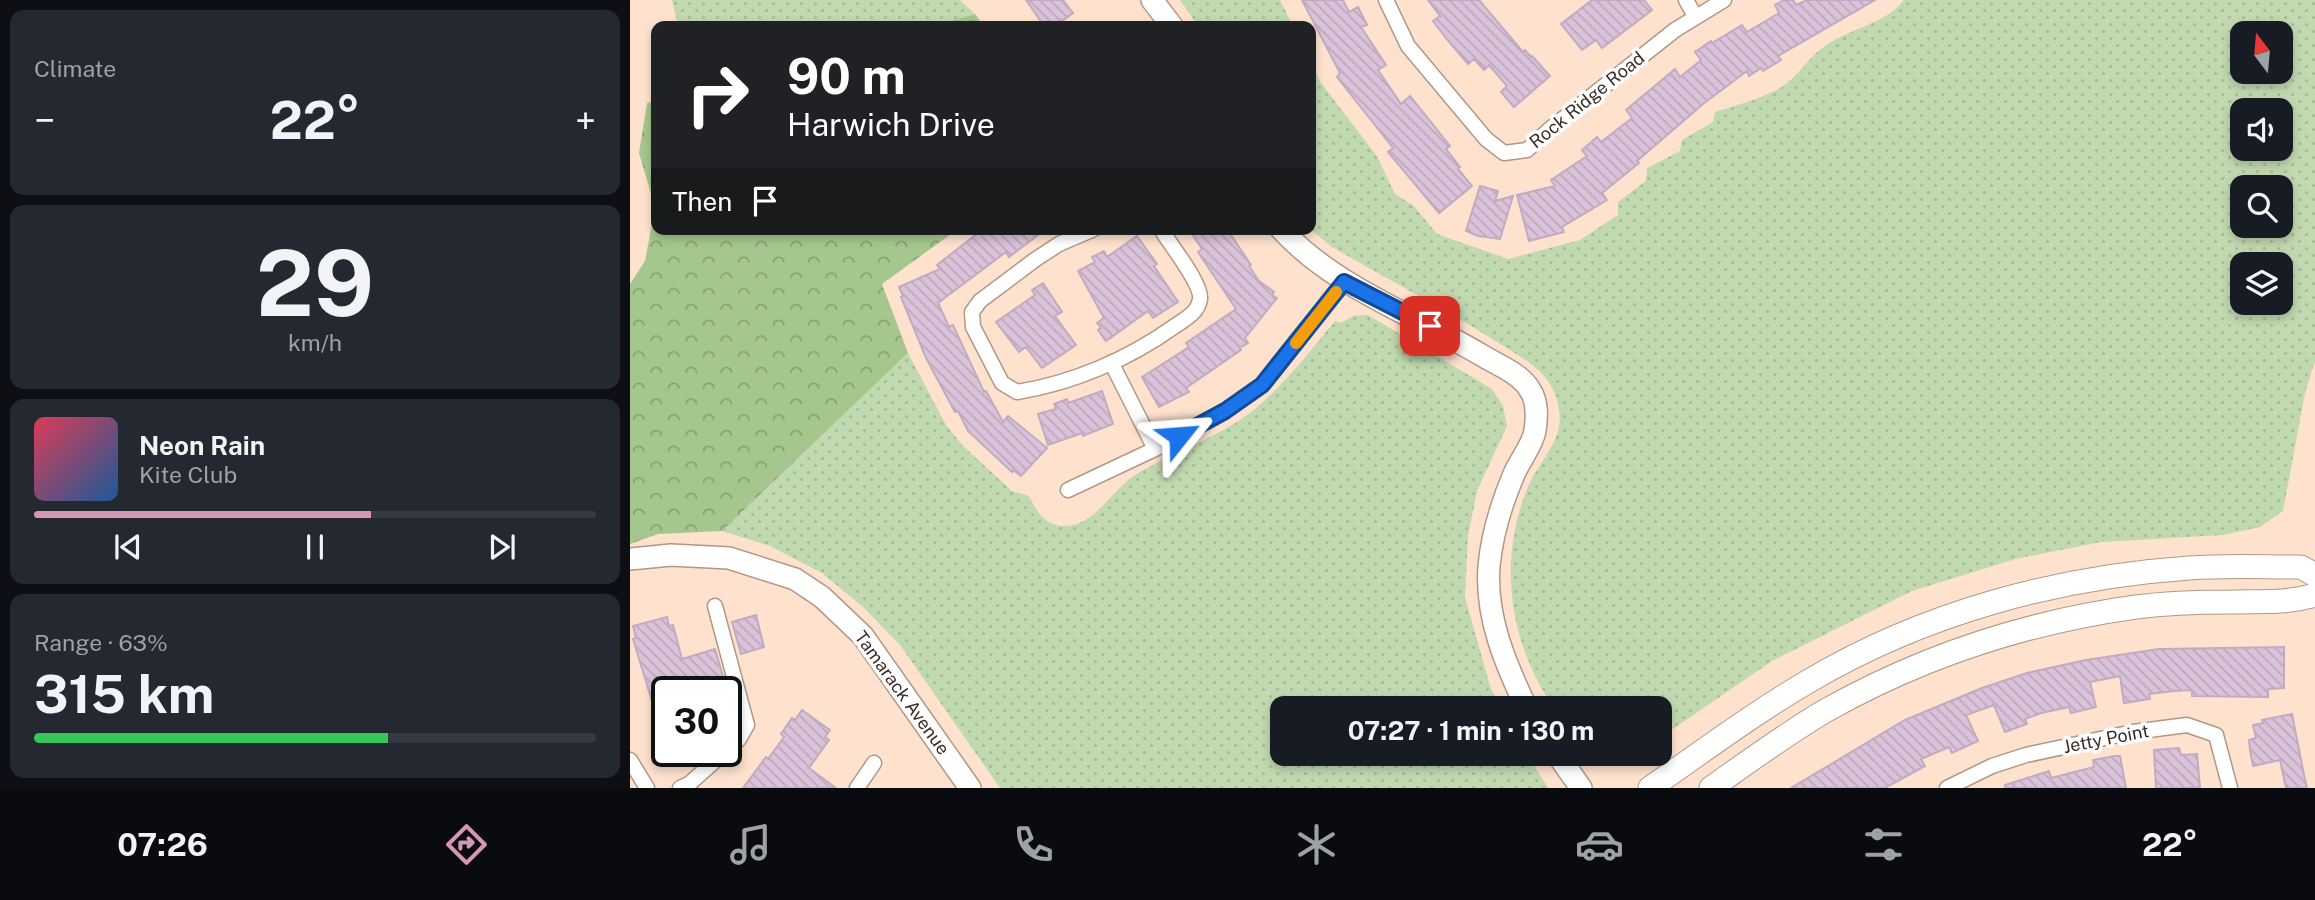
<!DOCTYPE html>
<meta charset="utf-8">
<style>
:root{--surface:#171b24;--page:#242831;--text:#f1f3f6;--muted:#9ea1a6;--line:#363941;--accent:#d396b4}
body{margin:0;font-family:"Public Sans",sans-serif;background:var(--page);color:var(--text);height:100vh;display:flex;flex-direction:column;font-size:26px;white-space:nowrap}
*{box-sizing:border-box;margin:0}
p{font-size:23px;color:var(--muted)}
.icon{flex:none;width:38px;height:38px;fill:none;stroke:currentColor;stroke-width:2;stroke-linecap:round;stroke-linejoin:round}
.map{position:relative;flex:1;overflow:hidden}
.details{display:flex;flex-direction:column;gap:10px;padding:10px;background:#0d0f14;width:630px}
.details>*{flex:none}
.banner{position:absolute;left:21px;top:21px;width:665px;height:214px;border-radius:14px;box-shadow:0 4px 10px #0003;background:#202124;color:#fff;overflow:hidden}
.needle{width:46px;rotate:344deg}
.tools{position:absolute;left:1600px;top:21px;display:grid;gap:14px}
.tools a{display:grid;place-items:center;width:63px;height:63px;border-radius:14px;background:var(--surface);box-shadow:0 4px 10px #0003;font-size:35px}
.speed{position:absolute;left:21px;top:676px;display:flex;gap:14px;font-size:35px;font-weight:700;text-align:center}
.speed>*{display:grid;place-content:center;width:91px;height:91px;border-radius:50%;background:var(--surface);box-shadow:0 4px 10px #0003;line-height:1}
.speed .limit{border:4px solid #111;border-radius:10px;background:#fff;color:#111}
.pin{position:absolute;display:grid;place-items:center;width:60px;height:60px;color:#fff;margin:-30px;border-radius:14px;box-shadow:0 4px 10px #0006}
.me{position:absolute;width:77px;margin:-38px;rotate:62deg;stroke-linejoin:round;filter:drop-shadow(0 0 5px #0008)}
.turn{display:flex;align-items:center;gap:24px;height:147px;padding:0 21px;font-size:32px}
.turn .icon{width:91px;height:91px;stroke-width:2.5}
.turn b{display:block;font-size:49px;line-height:60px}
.then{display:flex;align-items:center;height:66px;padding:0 21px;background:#0003;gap:14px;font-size:26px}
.big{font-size:52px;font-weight:700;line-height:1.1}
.details .widget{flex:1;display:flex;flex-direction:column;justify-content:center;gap:10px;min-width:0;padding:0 24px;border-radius:14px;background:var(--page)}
.details .dial{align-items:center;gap:0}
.dial b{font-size:91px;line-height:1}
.song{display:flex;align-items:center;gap:21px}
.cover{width:84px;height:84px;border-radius:10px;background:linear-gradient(135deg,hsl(350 70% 55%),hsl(210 70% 35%))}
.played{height:7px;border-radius:4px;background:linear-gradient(90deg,var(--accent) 60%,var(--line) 60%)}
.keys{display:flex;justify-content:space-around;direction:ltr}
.heat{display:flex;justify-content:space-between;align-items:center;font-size:38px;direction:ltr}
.charge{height:10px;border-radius:5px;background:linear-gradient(90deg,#34c759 63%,var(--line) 0)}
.trip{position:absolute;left:640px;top:696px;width:402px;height:70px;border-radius:14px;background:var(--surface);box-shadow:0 4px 10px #0003;font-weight:700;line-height:70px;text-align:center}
.dock{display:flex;height:112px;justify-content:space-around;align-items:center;background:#090b0e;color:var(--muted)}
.dock .icon{width:49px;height:49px}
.dock .current{color:var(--accent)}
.dock b{font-size:32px;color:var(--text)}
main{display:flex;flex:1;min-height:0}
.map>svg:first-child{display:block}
.grass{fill:url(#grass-dots);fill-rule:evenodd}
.forest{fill:url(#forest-crowns)}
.building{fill:url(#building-back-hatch);stroke:#c2abc1;stroke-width:2}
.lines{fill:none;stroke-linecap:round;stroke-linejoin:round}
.street-casing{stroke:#b19885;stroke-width:17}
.secondary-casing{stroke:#b19885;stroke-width:24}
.primary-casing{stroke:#b19885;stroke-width:25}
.street{stroke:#fff;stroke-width:14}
.secondary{stroke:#fff;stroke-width:21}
.primary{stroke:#fff;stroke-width:23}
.route-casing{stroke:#114b97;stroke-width:18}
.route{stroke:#1a73e8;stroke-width:12}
.slow{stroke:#f59e0b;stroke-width:12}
.labels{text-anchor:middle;stroke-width:7;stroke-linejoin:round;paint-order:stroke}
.street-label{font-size:18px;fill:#392e27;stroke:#fff}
</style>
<main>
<section class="details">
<div class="widget"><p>Climate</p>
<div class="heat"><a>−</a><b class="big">22°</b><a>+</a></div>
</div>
<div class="widget dial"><b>29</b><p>km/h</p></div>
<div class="widget">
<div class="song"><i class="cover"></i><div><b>Neon Rain</b><p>Kite Club</p></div></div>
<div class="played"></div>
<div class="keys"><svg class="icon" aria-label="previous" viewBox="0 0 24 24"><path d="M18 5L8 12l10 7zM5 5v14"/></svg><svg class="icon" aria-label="pause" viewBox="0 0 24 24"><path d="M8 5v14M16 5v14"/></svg><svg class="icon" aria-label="next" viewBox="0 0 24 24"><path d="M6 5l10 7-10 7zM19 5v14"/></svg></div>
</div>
<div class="widget"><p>Range · 63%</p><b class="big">315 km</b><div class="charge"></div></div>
</section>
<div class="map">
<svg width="1685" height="788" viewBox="0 0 1685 788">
<defs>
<pattern id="grass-dots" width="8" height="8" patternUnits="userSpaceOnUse" patternTransform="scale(1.75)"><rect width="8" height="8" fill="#c1d9b0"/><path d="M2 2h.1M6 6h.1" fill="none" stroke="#a7bb97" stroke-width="1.8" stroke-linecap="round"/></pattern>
<pattern id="forest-crowns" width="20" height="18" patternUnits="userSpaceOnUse" patternTransform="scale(1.75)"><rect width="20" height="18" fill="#a5c78d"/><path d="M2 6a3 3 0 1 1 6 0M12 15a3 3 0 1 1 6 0" fill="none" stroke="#87a273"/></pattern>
<pattern id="building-back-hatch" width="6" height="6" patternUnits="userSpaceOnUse" patternTransform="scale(1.75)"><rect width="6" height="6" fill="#dac3da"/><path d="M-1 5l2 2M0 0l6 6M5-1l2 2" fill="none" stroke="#bca8bb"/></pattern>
</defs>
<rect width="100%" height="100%" fill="#fee2ce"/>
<path class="grass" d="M42,0H330L345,14L302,26H48Z
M550,0H650L663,26H568Z
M1274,0H1685V361L1675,393L1653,511L1630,527L1593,535L1471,542L1385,559L1282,591L1142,661L1031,737V709H925C879,645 867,560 898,487C906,468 926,446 929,426C932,410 925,389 915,377C900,360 877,349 859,337C807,305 754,277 702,247L680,229L681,62L691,83L747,156L765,194L784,206L807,234L878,259L950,240L988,215V202L1016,181L1017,168L1050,151L1052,140L1083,122L1085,112C1104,106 1140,96 1156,84C1170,73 1180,56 1195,46C1221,27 1253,26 1274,0ZM1612,33H1650V72H1612ZM1612,110H1650V149H1612ZM1612,187H1650V226H1612ZM1612,264H1650V303H1612Z
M738,315L862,389L873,406L877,426L847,491L838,536L835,597L860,686L871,709H653V754H897L918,788H370L270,645L233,607L192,573L140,546L92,531L278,353L316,425L333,446L382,491L399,496C406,511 415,525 433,526C465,527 481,490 505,475C544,451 591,437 626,408C656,383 680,351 705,321L711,323L723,316Z"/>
<path class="forest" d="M345,14L354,26H302Z
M26,101V229H328L252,284L278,353L92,531L28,534L0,544V284L15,261L25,207L9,153L17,103Z"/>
<path class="building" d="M396,0H433L443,13L425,26H414Z
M672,0H713L719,12L728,7L737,25L731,27L756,65L748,70L771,104L780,96L820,146L816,149L830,167L828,169L842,186L809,213L758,152L763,148L707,77L710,73Z
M798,0H849L893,52L895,50L901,57L902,56L920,76L884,107L871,92L877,86L859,65L854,70L844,59L838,64L816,38L803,21L810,16Z
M962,0H1014L1022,10L972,48L966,40L952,50L931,24Z
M1154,0H1163L1166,5L1177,0H1245L1148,56L1151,60L1133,71L1131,68L1119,76L1117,71L1073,104L1007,161L1009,163L972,193L977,200L932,227L934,232L899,241L887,195L925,186L921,180L957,156L952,150L967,137L971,142L1002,118L996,110L1045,69L1050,77L1071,60L1065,52L1081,41L1082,43L1112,25L1117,32L1149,13L1145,5Z
M850,186L868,191L865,201L883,196L870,239L848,236L836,231Z
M353,229H416L379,257L376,252L308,303L319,327L323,325L354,392L356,391L373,422L378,416L417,448L391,476L383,470L382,472L338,431L328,411L325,412L296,358L271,297L273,296L269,287L310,269L307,265Z
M559,229H597L621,265L619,266L629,281L644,292L642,295L647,298L615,338L618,343L610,348L611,350L556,388L559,392L529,407L512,377L559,347L556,343L606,309L568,252L572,249Z
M507,236L527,264L524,266L548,302L523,318L518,311L476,341L468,330L471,328L467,323L474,318L448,271L465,262L462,257L474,251L477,257Z
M413,283L432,312L425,316L446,345L412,368L396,347L389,352L366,322L405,295L402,290Z
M472,391L483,424L453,436L452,433L418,445L408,414L426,409L424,404L437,399L438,403Z
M126,615L134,647L111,654L102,622Z
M37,617L39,626L43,625L52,659L85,649L94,680L57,691H37V708L25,711L3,639L6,638L3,626Z
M1654,647V688L1638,689V697L1562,696V690L1544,691L1519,694L1520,699L1494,703L1490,676L1460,682L1466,707L1441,713L1439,707L1411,713L1395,719L1397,724L1375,732L1364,705L1336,715L1348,741L1322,753L1319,747L1291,759L1295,766L1255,788H1161L1275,720L1352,688L1397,673L1456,660L1529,649Z
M172,710L200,730L195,737L199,740L179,768L206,788H113L136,757L138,759L154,737L151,734L162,718L165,720Z
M1662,714L1674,775L1677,788H1656L1650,760L1623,766L1620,750L1619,740L1626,738L1623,725L1633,723L1632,720Z
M1549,748L1551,755L1567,754L1570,788H1526L1524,750Z
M1485,756H1490L1496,788H1375V785L1419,771L1421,778L1464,767L1463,760Z"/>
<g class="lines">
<defs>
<path id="street" d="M756,0L778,46L856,139L874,153L897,150L920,129L1045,30L1094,0
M1056,0L1065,16
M464,229L429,244L406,259L350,301L342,312L343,327L372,383L387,392C443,383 499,359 545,326C555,319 568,313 570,299C572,283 540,245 531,229
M482,364L525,449
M438,490L525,449L595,411L632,385L714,282
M85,606L117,725L109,739L96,751
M0,760L17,788
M50,788L59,784L96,751
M227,788L244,763
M1317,788L1362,766L1396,755L1503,732L1557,725L1586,735L1600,788"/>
<path id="secondary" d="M522,0L542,26
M651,229C705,288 785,315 853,356C868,365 891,374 900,390C908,402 907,417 905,431C902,446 890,460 884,474C872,502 862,535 859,566C855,617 876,665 897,709
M0,559L41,555L99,558L165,579L192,597L233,636L340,788
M927,754L951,788"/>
<path id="primary" d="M1020,788C1072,752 1124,713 1179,681C1294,613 1427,577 1559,568C1596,565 1633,567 1671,567L1685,575
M1081,788C1118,762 1156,734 1195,711C1291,657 1397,622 1506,607C1537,603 1569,602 1601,602C1632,601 1655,604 1685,595"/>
</defs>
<use href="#street" class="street-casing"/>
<use href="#secondary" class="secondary-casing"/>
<use href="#primary" class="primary-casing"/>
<use href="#street" class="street"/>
<use href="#secondary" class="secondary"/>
<use href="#primary" class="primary"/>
</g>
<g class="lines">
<defs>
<path id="route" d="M549,436L595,411L632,385L714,282L800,326"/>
</defs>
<use href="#route" class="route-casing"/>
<use href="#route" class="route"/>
<path class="slow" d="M666,343L706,292"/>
</g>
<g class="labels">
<g class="street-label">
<text transform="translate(957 100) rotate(-39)" y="6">Rock Ridge Road</text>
<text transform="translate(272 693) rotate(54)" y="6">Tamarack Avenue</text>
<text transform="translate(1476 739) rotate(-11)" y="6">Jetty Point</text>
</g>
</g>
</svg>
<div class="tools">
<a><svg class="needle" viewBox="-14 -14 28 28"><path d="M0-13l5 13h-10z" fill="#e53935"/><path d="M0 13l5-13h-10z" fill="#9ea1a6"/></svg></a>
<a><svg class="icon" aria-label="sound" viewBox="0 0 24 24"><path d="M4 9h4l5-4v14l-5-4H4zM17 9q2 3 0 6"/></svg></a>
<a><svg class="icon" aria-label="search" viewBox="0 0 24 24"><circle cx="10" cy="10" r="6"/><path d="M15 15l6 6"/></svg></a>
<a><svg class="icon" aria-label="layers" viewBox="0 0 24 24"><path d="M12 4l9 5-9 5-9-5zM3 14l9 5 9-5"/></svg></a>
</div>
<div class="speed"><div class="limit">30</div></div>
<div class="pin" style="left:800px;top:326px;background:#d93025"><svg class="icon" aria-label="arrive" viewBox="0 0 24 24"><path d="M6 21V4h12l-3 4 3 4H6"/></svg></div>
<svg class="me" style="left:549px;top:436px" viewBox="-20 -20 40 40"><path d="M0-17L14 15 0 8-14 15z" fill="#1a73e8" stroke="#fff" stroke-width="4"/></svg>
<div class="trip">07:27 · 1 min · 130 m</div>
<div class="banner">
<div class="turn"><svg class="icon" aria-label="right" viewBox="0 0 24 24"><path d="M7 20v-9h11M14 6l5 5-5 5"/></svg><div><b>90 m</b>Harwich Drive</div></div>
<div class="then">Then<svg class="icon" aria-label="arrive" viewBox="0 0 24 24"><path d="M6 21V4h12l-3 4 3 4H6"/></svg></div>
</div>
</div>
</main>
<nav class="dock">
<b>07:26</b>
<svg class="icon current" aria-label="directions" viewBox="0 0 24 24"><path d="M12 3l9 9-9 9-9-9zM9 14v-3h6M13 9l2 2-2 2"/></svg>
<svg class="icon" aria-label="music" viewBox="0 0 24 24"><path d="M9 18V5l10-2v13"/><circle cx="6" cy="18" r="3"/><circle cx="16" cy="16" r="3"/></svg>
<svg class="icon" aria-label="phone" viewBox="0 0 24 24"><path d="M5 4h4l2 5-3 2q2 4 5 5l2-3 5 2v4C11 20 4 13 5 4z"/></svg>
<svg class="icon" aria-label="climate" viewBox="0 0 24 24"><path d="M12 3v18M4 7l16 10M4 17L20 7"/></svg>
<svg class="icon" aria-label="car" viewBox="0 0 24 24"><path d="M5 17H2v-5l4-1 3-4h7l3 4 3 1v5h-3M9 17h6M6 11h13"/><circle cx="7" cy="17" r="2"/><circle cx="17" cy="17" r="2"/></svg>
<svg class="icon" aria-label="filters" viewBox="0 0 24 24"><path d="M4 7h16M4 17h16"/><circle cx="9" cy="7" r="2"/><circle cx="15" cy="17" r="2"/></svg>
<b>22°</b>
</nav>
